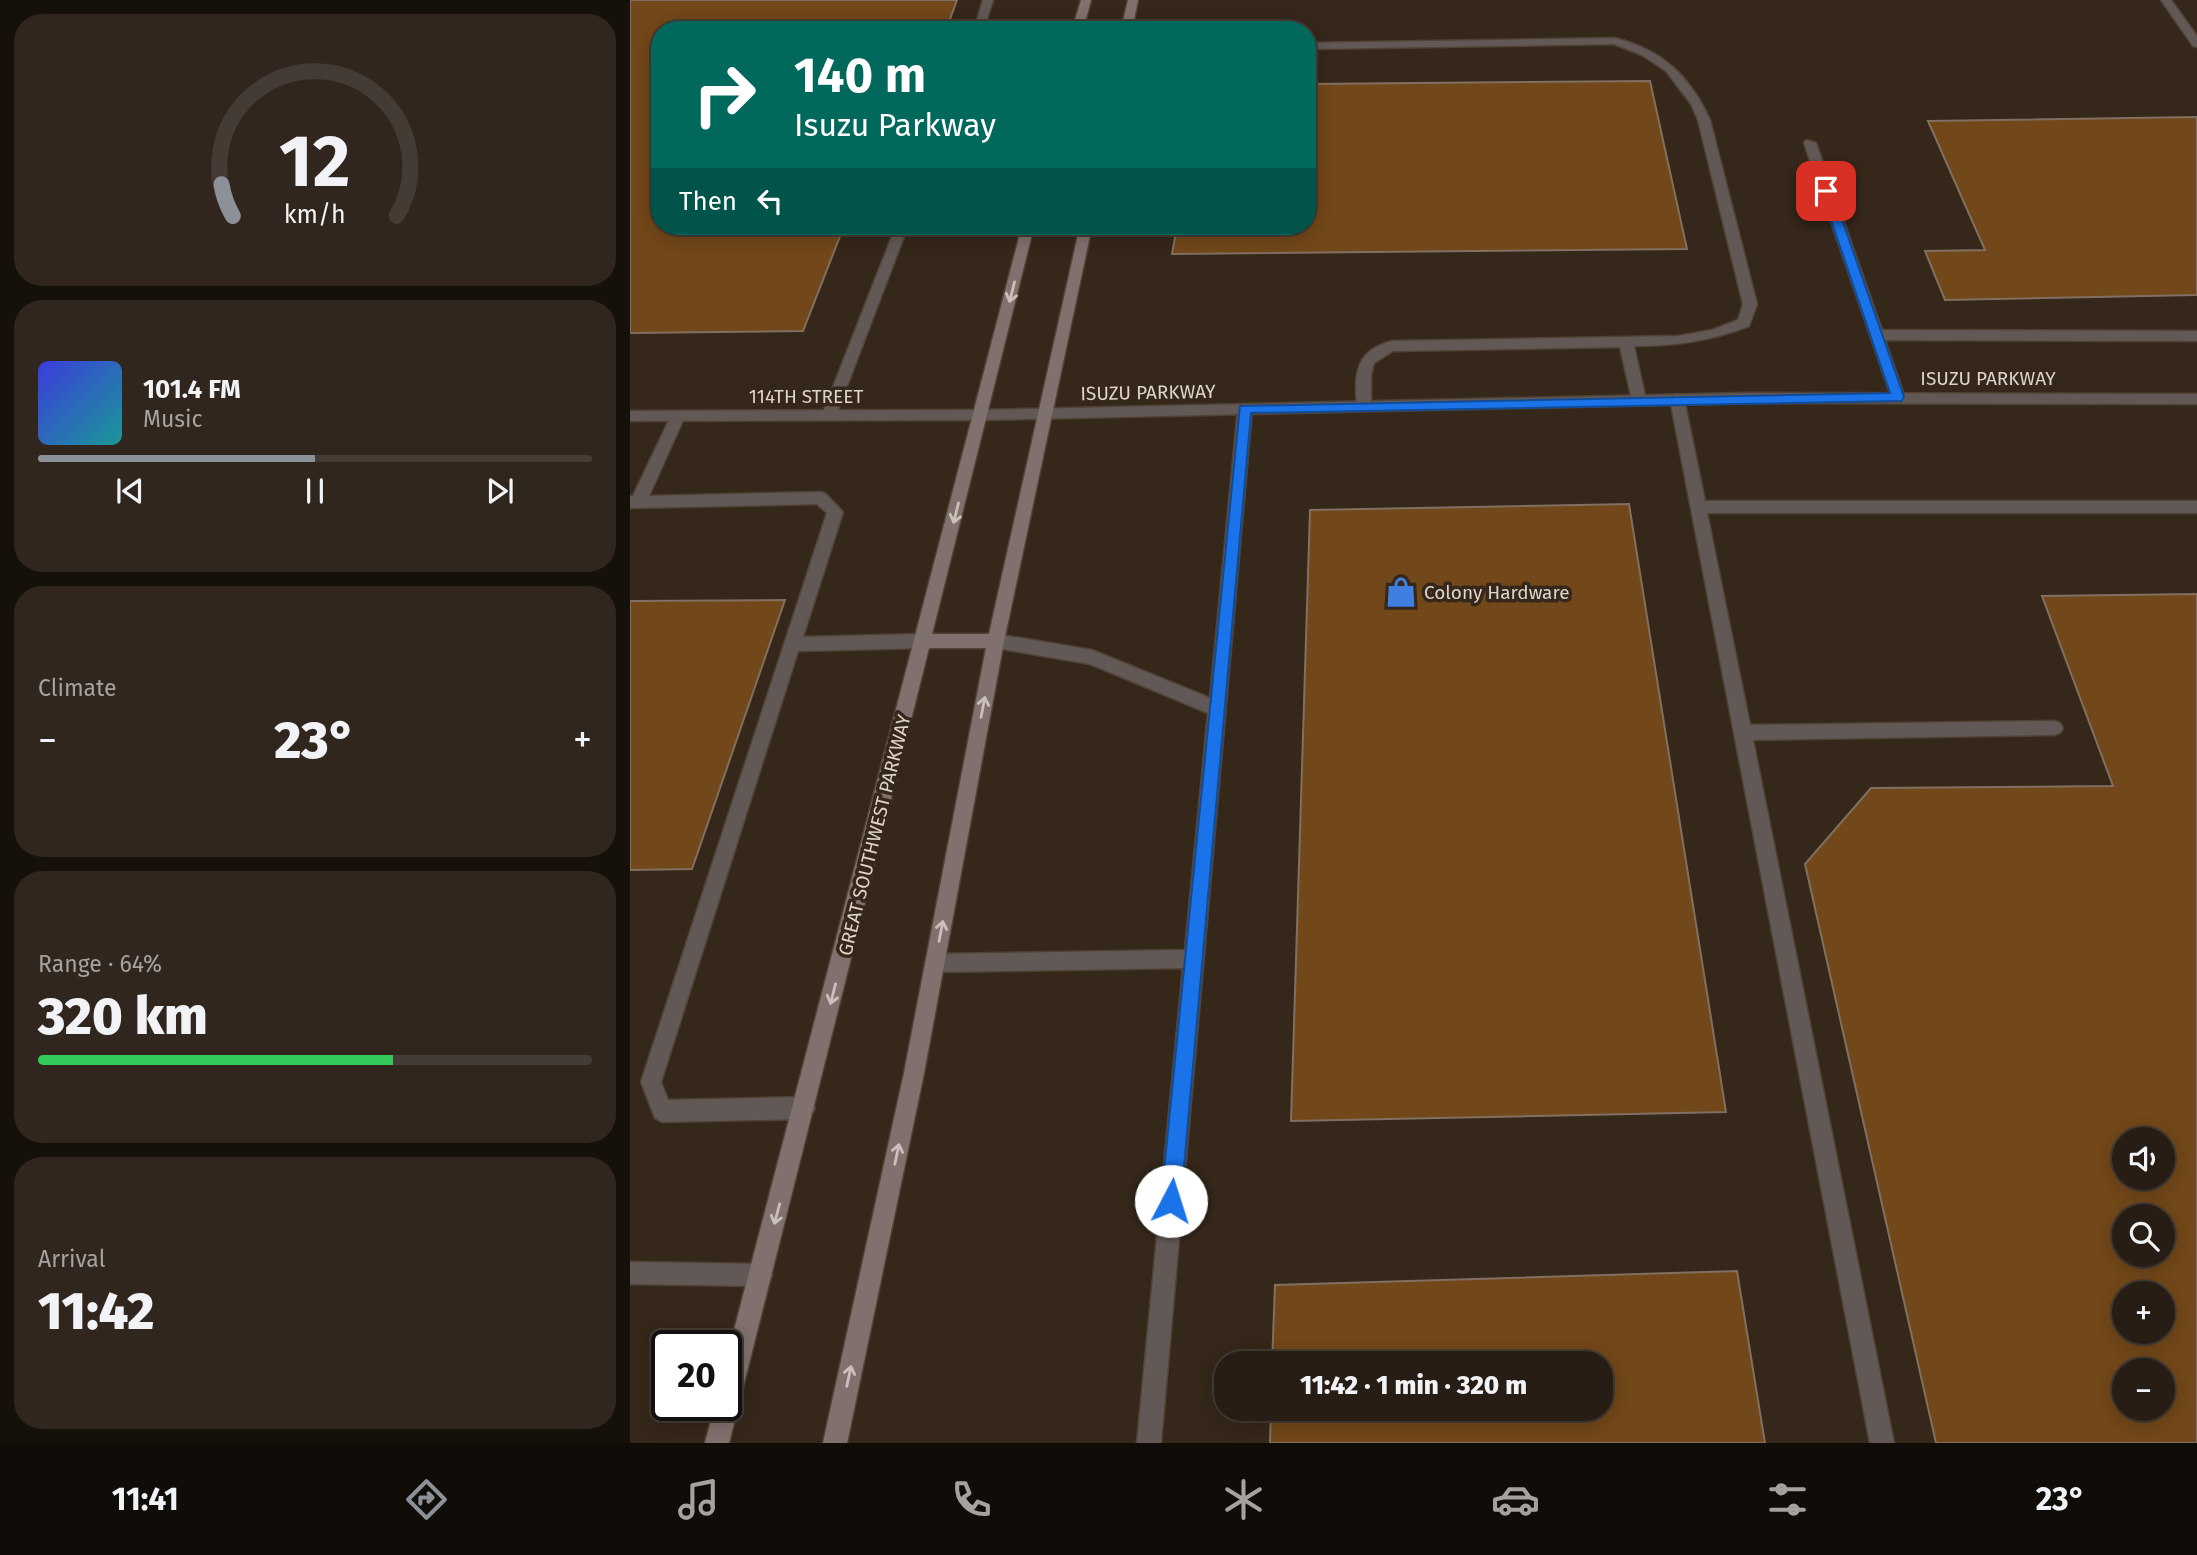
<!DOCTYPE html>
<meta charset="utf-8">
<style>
:root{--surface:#281d14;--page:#30261d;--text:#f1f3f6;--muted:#a5a2a0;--line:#443b34;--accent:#8c9099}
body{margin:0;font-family:"Fira Sans",sans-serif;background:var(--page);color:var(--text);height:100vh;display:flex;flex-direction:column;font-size:26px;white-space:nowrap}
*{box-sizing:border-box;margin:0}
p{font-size:23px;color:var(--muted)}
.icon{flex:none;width:38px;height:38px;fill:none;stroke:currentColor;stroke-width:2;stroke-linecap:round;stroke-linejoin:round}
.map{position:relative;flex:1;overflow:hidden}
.drawer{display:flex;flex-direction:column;gap:14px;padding:14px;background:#16100b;width:630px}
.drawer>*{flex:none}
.guide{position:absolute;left:21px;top:21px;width:665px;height:214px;border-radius:28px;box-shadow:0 4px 18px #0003,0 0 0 2px var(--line);background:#00695c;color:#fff;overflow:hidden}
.fabs{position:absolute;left:1482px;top:1127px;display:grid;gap:14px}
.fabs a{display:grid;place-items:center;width:63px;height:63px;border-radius:50%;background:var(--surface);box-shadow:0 4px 18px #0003,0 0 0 2px var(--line);font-size:35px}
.speed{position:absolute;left:21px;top:1330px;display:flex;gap:14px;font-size:35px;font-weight:700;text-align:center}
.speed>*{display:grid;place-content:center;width:91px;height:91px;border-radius:50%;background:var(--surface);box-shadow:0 4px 18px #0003,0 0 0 2px var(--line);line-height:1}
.speed .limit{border:4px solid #111;border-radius:10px;background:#fff;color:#111}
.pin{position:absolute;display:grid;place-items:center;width:60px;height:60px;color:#fff;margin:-30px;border-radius:14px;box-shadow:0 4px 10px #0006}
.me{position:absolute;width:77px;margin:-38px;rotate:5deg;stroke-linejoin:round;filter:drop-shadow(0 0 5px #0008)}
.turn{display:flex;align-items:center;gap:24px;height:147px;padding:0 28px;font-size:32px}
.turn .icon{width:91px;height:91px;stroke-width:2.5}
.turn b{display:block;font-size:49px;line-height:60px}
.then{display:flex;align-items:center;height:66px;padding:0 28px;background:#0003;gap:14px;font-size:26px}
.big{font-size:52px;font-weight:800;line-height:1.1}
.drawer .card{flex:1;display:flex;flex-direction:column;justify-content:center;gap:10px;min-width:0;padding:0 24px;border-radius:28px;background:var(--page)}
.drawer .dial{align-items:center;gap:0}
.dial svg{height:182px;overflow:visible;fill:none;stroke:var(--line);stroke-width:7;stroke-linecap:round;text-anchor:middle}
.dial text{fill:var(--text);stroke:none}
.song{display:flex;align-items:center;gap:21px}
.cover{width:84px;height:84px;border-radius:10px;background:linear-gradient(135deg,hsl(240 70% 55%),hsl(180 70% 35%))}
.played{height:7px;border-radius:4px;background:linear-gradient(90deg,var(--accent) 50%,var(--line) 50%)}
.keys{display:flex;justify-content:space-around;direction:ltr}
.heat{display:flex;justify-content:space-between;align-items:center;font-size:38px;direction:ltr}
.charge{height:10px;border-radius:5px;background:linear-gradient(90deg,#34c759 64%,var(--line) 0)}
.trip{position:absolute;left:584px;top:1351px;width:399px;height:70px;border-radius:28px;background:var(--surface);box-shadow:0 4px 18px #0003,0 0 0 2px var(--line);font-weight:800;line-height:70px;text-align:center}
.dock{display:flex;height:112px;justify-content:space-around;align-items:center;background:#100c08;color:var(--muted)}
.dock .icon{width:49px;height:49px}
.dock .selected{color:var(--accent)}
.dock b{font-size:32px;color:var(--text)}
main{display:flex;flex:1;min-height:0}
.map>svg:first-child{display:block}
.building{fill:#724719;stroke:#817061;stroke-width:2;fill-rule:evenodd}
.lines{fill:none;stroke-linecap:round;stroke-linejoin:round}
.lane-casing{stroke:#504336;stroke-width:3}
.street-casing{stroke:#504336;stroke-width:3}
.secondary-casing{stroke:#504336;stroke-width:3}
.lane{fill:#625856;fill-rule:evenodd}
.street{fill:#625856;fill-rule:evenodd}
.secondary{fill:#81716e;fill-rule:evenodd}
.oneway{stroke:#cbc0b9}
.route{fill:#1a73e8;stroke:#114b97;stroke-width:2}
.labels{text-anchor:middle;stroke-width:7;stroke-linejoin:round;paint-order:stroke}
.street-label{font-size:19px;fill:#ddd4cc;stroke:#35271a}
.poi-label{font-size:19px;fill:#ddd4cc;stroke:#35271a;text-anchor:start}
</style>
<main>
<section class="drawer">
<div class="card dial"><svg viewBox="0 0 100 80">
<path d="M14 69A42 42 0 1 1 86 69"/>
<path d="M14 69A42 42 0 0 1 9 55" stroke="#8c9099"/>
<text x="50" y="56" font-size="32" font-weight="700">12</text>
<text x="50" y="72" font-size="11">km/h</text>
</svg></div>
<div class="card">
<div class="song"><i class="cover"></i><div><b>101.4 FM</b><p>Music</p></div></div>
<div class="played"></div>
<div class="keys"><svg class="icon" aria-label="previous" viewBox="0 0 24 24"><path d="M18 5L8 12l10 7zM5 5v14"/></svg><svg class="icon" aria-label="pause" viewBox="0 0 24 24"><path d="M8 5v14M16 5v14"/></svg><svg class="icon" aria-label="next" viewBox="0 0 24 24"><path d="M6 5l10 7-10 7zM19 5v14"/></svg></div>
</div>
<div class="card"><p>Climate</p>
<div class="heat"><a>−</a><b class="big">23°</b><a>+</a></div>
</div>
<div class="card"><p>Range · 64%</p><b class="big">320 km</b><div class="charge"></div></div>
<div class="card"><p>Arrival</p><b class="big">11:42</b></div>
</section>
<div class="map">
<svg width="1567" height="1443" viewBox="0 0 1567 1443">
<rect width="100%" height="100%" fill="#35271a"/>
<path class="building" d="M0,0H327L316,30H30V226H214L173,331L0,333Z
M1020,81L1057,249L542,254L547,226H677V84Z
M1567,117V295L1315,300L1295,251L1355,250L1298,121Z
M999,504L1096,1112L661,1121L680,510Z
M1567,594V1443H1306L1175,864L1241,788L1483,786L1412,596ZM1494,1139H1533V1178H1494ZM1494,1216H1533V1255H1494ZM1494,1293H1533V1332H1494ZM1494,1370H1533V1409H1494Z
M155,600L62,869L0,870V601Z
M1107,1271L1135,1443H640L641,1409H971V1363H642L645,1285Z"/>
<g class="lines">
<defs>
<path id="lane" d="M353,0H363L355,25H448L454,28L344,30Z
M1531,0H1541L1567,36V47L1563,46Z
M985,38C1032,50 1060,76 1080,120L1127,304L1119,326C1080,341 1045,346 1004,346L1016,400L1009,405L1002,400L990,347L763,351L744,363L741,375V406L734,411L729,410C726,402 726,395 726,387C726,360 737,348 762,341L1048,336L1082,330L1108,320L1113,304L1068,120L1061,104L1036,71L1012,55L984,44L677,49V43Z
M1176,140L1186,143L1252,330L1567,331V341L1255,340L1275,398L1268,403L1263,402L1174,143Z
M266,226H278L206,415L199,420L194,419L192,415Z
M1047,394L1054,399L1075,501H1567V513H1077L1120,725L1424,721L1430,723L1433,728L1430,733L1424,735L1123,740L1264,1443H1240L1040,399Z
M615,404L622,409L531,1443H507L553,968L305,972L298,970L295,963L298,956L305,954L555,950L578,713L460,664L366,648L358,641L366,634L462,650L580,698L608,409Z
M48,411L55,416L19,496L191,492L196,494L213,512L173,637L293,634L301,641L293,648L168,651L31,1082L38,1100L174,1097L181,1101L185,1108L181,1115L174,1119L32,1122L25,1118L11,1082L197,513L187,504L0,508V496H3L41,416Z
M0,1262L131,1264L139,1267L142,1275L139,1283L131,1286L0,1284Z"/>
<path id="street" d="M1115,393L1567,394V404L1115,403L351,420L0,421V411L351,410Z"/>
<path id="secondary" d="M451,0H461L453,30H442Z
M498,0H508L502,30H491Z
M392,226H404L302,634H359L450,226H462L374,641L294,1073L217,1443H193L274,1073L356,648H299L99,1443H75L85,1405H96V1361Z"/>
</defs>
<use href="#lane" class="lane-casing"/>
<use href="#street" class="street-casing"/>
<use href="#secondary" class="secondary-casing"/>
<use href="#lane" class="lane"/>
<use href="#street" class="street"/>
<use href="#secondary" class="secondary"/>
</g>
<defs><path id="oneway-shaft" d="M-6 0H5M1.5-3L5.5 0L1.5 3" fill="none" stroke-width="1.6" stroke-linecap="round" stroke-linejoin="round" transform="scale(1.75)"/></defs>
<g class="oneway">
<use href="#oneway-shaft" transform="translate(382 292) rotate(104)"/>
<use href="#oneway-shaft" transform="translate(326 513) rotate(104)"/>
<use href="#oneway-shaft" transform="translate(353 707) rotate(-79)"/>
<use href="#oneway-shaft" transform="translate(311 931) rotate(-79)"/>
<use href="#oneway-shaft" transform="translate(203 994) rotate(104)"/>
<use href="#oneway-shaft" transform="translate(267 1154) rotate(-78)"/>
<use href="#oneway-shaft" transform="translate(147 1214) rotate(105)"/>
<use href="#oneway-shaft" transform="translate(219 1376) rotate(-78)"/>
</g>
<path class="route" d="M1196,187L1202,191L1274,397L1272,401L621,413L551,1201L548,1208L541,1211L534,1208L531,1201L610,406L1260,393L1191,191Z"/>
<defs>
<symbol id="shop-bare" viewBox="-9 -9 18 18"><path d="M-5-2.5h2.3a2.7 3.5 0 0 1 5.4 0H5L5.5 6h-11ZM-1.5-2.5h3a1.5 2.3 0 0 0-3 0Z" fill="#3f7fe0" stroke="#35271a" stroke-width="2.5" paint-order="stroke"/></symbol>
</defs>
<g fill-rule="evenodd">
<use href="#shop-bare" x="749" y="570" width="44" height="44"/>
</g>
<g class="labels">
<g class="street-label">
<text x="1358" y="385">ISUZU PARKWAY</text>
<text transform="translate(518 392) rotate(-1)" y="7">ISUZU PARKWAY</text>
<text x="176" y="403">114TH STREET</text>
<text transform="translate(244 835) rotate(-76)" y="7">GREAT SOUTHWEST PARKWAY</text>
</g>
<g class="poi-label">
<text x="794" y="599">Colony Hardware</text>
</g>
</g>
</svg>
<div class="fabs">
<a><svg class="icon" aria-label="sound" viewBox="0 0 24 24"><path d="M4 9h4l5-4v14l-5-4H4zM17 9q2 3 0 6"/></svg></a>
<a><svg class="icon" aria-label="search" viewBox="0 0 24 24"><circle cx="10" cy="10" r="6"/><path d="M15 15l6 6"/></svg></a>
<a>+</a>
<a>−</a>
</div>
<div class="speed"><div class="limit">20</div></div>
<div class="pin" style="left:1196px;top:191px;background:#d93025"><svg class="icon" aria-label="arrive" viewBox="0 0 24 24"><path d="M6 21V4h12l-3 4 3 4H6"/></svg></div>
<svg class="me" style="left:541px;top:1201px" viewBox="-20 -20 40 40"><circle r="19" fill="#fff"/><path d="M0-13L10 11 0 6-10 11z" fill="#1a73e8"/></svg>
<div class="trip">11:42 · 1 min · 320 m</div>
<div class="guide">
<div class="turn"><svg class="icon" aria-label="right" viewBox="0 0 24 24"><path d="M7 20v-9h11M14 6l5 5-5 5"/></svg><div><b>140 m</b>Isuzu Parkway</div></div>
<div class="then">Then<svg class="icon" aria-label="left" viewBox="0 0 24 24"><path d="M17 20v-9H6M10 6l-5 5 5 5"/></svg></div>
</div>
</div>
</main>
<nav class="dock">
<b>11:41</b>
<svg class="icon selected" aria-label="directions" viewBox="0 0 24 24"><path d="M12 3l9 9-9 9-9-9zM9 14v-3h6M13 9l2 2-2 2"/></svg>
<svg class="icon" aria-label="music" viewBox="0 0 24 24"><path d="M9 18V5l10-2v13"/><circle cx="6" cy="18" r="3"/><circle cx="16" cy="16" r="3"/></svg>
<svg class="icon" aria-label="phone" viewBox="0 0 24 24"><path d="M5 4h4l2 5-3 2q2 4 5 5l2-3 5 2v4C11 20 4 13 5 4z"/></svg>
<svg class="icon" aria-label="climate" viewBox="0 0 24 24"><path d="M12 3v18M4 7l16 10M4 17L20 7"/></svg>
<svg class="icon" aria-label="car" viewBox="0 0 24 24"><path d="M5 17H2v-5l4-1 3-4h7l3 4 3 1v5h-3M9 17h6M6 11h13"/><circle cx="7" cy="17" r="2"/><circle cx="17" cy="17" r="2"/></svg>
<svg class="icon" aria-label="filters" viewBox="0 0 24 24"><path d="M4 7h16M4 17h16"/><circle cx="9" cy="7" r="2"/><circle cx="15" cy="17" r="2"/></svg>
<b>23°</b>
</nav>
